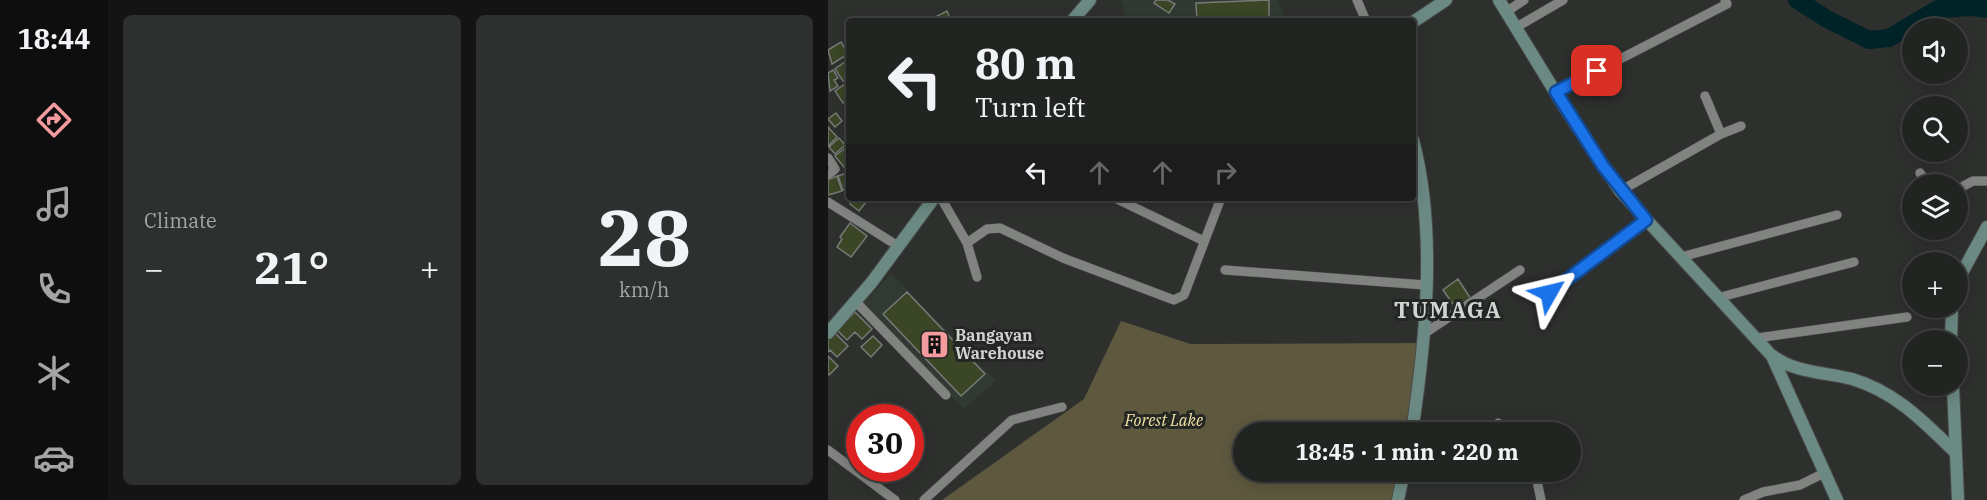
<!DOCTYPE html>
<meta charset="utf-8">
<style>
:root{--surface:#222422;--page:#2e302f;--text:#f1f3f6;--muted:#a2a4a5;--line:#3f4140;--accent:#f49b9f}
body{margin:0;font-family:"IBM Plex Serif",serif;background:var(--page);color:var(--text);height:100vh;display:flex;flex-direction:column;font-size:22px;white-space:nowrap}
*{box-sizing:border-box;margin:0}
p{font-size:20px;color:var(--muted)}
.icon{flex:none;width:33px;height:33px;fill:none;stroke:currentColor;stroke-width:2;stroke-linecap:round;stroke-linejoin:round}
.map{position:relative;flex:1;overflow:hidden}
.panel{display:flex;flex-direction:column;gap:15px;padding:15px;background:#131413;width:720px}
.panel>*{flex:none}
.top-card{position:absolute;left:18px;top:18px;width:570px;height:183px;border-radius:6px;box-shadow:0 3px 15px #0003,0 0 0 2px var(--line);background:#222422;color:var(--text);overflow:hidden}
.controls{position:absolute;left:1074px;top:18px;display:grid;gap:12px}
.controls a{display:grid;place-items:center;width:66px;height:66px;border-radius:50%;background:var(--surface);box-shadow:0 3px 15px #0003,0 0 0 2px var(--line);font-size:30px}
.speed{position:absolute;left:18px;top:404px;display:flex;gap:12px;font-size:30px;font-weight:700;text-align:center}
.speed>*{display:grid;place-content:center;width:78px;height:78px;border-radius:50%;background:var(--surface);box-shadow:0 3px 15px #0003,0 0 0 2px var(--line);line-height:1}
.speed .limit{border:9px solid #d22;background:#fff;color:#111}
.pin{position:absolute;display:grid;place-items:center;width:51px;height:51px;color:#fff;margin:-26px;border-radius:12px;box-shadow:0 3px 9px #0006}
.me{position:absolute;width:66px;margin:-33px;rotate:53deg;stroke-linejoin:round;filter:drop-shadow(0 0 4px #0008)}
.turn{display:flex;align-items:center;gap:21px;height:126px;padding:0 30px;font-size:27px}
.turn .icon{width:78px;height:78px;stroke-width:2.5}
.turn b{display:block;font-size:42px;line-height:51px}
.lanes{display:flex;align-items:center;height:57px;padding:0 30px;background:#0003;justify-content:center;gap:30px;direction:ltr}
.lanes .off{opacity:.35}
.big{font-size:45px;font-weight:800;line-height:1.1}
.panel .card{flex:1;display:flex;flex-direction:column;justify-content:center;gap:9px;min-width:0;padding:0 21px;border-radius:9px;background:var(--page)}
.panel .dial{align-items:center;gap:0}
.dial b{font-size:78px;line-height:1}
.heat{display:flex;justify-content:space-between;align-items:center;font-size:33px;direction:ltr}
.panel .tiles{flex:1;display:grid;gap:15px;grid-template-columns:repeat(2,1fr)}
.trip{position:absolute;left:405px;top:422px;width:348px;height:60px;border-radius:30px;background:var(--surface);box-shadow:0 3px 15px #0003,0 0 0 2px var(--line);font-weight:800;line-height:60px;text-align:center}
main{display:flex;flex:1;min-height:0}
.menu{display:flex;flex-direction:column;width:108px;justify-content:space-around;align-items:center;background:#0e0e0e;color:var(--muted)}
.menu .icon{width:42px;height:42px}
.menu .current{color:var(--accent)}
.menu b{font-size:27px;color:var(--text)}
.map>svg:first-child{display:block}
.built{fill:#313933}
.green{fill:#5e583f}
.lines{fill:none;stroke-linecap:round;stroke-linejoin:round}
.river{stroke:#002328;stroke-width:18}
.building{fill:#3a4625;stroke:#787a77;stroke-width:1.5}
.street-casing{stroke:#4a4c4a;stroke-width:10}
.secondary-casing{stroke:#4a4c4a;stroke-width:14}
.street{stroke:#808380;stroke-width:9}
.secondary{stroke:#6b8a83;stroke-width:12}
.route-casing{stroke:#114b97;stroke-width:15}
.route{stroke:#1a73e8;stroke-width:10}
.labels{text-anchor:middle;stroke-width:6;stroke-linejoin:round;paint-order:stroke}
.poi-label{font-size:16px;font-weight:bold;fill:#d0d2d0;stroke:#242624;text-anchor:start}
.park-label{font-size:16px;font-style:italic;fill:#efe2a2;stroke:#242624}
.district-label{font-size:22px;font-weight:bold;letter-spacing:1.5px;fill:#d2d6d3;stroke:#242624}
</style>
<main>
<nav class="menu">
<b>18:44</b>
<svg class="icon current" aria-label="directions" viewBox="0 0 24 24"><path d="M12 3l9 9-9 9-9-9zM9 14v-3h6M13 9l2 2-2 2"/></svg>
<svg class="icon" aria-label="music" viewBox="0 0 24 24"><path d="M9 18V5l10-2v13"/><circle cx="6" cy="18" r="3"/><circle cx="16" cy="16" r="3"/></svg>
<svg class="icon" aria-label="phone" viewBox="0 0 24 24"><path d="M5 4h4l2 5-3 2q2 4 5 5l2-3 5 2v4C11 20 4 13 5 4z"/></svg>
<svg class="icon" aria-label="climate" viewBox="0 0 24 24"><path d="M12 3v18M4 7l16 10M4 17L20 7"/></svg>
<svg class="icon" aria-label="car" viewBox="0 0 24 24"><path d="M5 17H2v-5l4-1 3-4h7l3 4 3 1v5h-3M9 17h6M6 11h13"/><circle cx="7" cy="17" r="2"/><circle cx="17" cy="17" r="2"/></svg>
</nav>
<section class="panel">
<div class="tiles">
<div class="card"><p>Climate</p>
<div class="heat"><a>−</a><b class="big">21°</b><a>+</a></div>
</div>
<div class="card dial"><b>28</b><p>km/h</p></div>
</div>
</section>
<div class="map">
<svg width="1159" height="500" viewBox="0 0 1159 500">
<rect width="100%" height="100%" fill="#2e302e"/>
<path class="built" d="M293,0H450L458,20L298,21Z
M63,273L168,381L136,409L34,305Z"/>
<path class="green" d="M293,321L362,344L592,343L579,432H416V471H571L564,500H114L256,399Z"/>
<g class="lines">
<path class="river" d="M969,0L999,19L1041,40L1061,38L1110,9L1144,7L1159,9"/>
</g>
<path class="building" d="M328,0H340L347,4L341,13L326,3Z
M441,0V20L369,21L368,3Z
M119,11L123,21H111L109,16Z
M13,42L20,54L4,64L0,50Z
M21,59V77L15,81L7,69Z
M5,70L10,78L6,80L10,86L2,91L0,73Z
M17,84L21,89V99L15,103L7,91Z
M8,113L14,121L7,127L0,119Z
M0,127L9,137L0,146Z
M11,138L17,145L7,154L1,147Z
M20,146L21,164L16,167L7,156Z
M21,172V188L15,190L10,176Z
M9,176L14,191L0,195V180Z
M27,198L38,202L31,211L22,204Z
M22,223L39,236L23,257L9,247L14,239L12,237Z
M630,279L643,299L629,310L615,290Z
M79,292L157,374L133,396L55,314Z
M27,312L44,329L34,339L27,332L19,340L9,330Z
M6,332L20,346L9,357L2,350L0,352V337Z
M45,336L54,345L43,357L33,347Z
M0,356L10,366L1,375L0,374Z"/>
<g class="lines">
<defs>
<path id="street" d="M529,0L538,21
M678,12L696,0
M687,28L735,0
M728,92L899,4L897,0
M877,96L893,134
M0,158L7,169L0,175
M1092,173L1100,184
M1130,189L1145,181H1159
M792,191L893,134L913,126
M113,198L139,243L149,277
M291,200L376,241
M0,202L70,246
M139,243L159,229L172,228L235,258L346,300L356,295L393,198
M853,257L1009,215
M397,270L597,285
M721,293L818,220
M889,298L1026,262
M28,302L118,395
M597,333L692,270
M929,338L1079,317
M670,423L685,432
M0,450L67,500
M707,471L713,500
M96,500L184,420L234,407
M916,500L935,492L972,485L996,473"/>
<path id="secondary" d="M671,0L737,108L792,191L944,356L1009,500
M244,21L262,0
M585,22L618,0
M1130,280L1159,227
M0,333L44,282L106,198
M1123,340L1124,308
M945,356C967,373 997,372 1024,379C1068,392 1096,422 1128,453
M1125,386L1130,500
M584,432C598,339 609,231 585,140
M570,500L576,471"/>
</defs>
<use href="#street" class="street-casing"/>
<use href="#secondary" class="secondary-casing"/>
<use href="#street" class="street"/>
<use href="#secondary" class="secondary"/>
</g>
<g class="lines">
<defs>
<path id="route" d="M721,293L818,220L775,166L728,92L769,71"/>
</defs>
<use href="#route" class="route-casing"/>
<use href="#route" class="route"/>
</g>
<defs>
<symbol id="building-square" viewBox="-11 -11 22 22"><rect x="-9" y="-9" width="18" height="18" rx="4" fill="#f49b9f" stroke="#242624"/><path d="M-4-6H4V6H1V3H-1V6H-4ZM-2.5-4.3h1.7v1.8h-1.7ZM.8-4.3h1.7v1.8H.8ZM-2.5-1h1.7V.8h-1.7ZM.8-1h1.7V.8H.8Z" fill="#111"/></symbol>
</defs>
<g fill-rule="evenodd">
<use href="#building-square" x="90" y="328" width="33" height="33"/>
</g>
<g class="labels">
<g class="poi-label">
<text x="127" y="341">Bangayan<tspan x="127" dy="18">Warehouse</tspan></text>
</g>
<g class="park-label">
<text x="336" y="426">Forest Lake</text>
</g>
<g class="district-label">
<text x="620" y="318">TUMAGA</text>
</g>
</g>
</svg>
<div class="controls">
<a><svg class="icon" aria-label="sound" viewBox="0 0 24 24"><path d="M4 9h4l5-4v14l-5-4H4zM17 9q2 3 0 6"/></svg></a>
<a><svg class="icon" aria-label="search" viewBox="0 0 24 24"><circle cx="10" cy="10" r="6"/><path d="M15 15l6 6"/></svg></a>
<a><svg class="icon" aria-label="layers" viewBox="0 0 24 24"><path d="M12 4l9 5-9 5-9-5zM3 14l9 5 9-5"/></svg></a>
<a>+</a>
<a>−</a>
</div>
<div class="speed"><div class="limit">30</div></div>
<div class="pin" style="left:769px;top:71px;background:#d93025"><svg class="icon" aria-label="arrive" viewBox="0 0 24 24"><path d="M6 21V4h12l-3 4 3 4H6"/></svg></div>
<svg class="me" style="left:721px;top:293px" viewBox="-20 -20 40 40"><path d="M0-17L14 15 0 8-14 15z" fill="#1a73e8" stroke="#fff" stroke-width="4"/></svg>
<div class="trip">18:45 · 1 min · 220 m</div>
<div class="top-card">
<div class="turn"><svg class="icon" aria-label="left" viewBox="0 0 24 24"><path d="M17 20v-9H6M10 6l-5 5 5 5"/></svg><div><b>80 m</b>Turn left</div></div>
<div class="lanes"><svg class="icon" aria-label="left" viewBox="0 0 24 24"><path d="M17 20v-9H6M10 6l-5 5 5 5"/></svg><svg class="icon off" aria-label="ahead" viewBox="0 0 24 24"><path d="M12 20V5M6 11l6-6 6 6"/></svg><svg class="icon off" aria-label="ahead" viewBox="0 0 24 24"><path d="M12 20V5M6 11l6-6 6 6"/></svg><svg class="icon off" aria-label="right" viewBox="0 0 24 24"><path d="M7 20v-9h11M14 6l5 5-5 5"/></svg></div>
</div>
</div>
</main>
